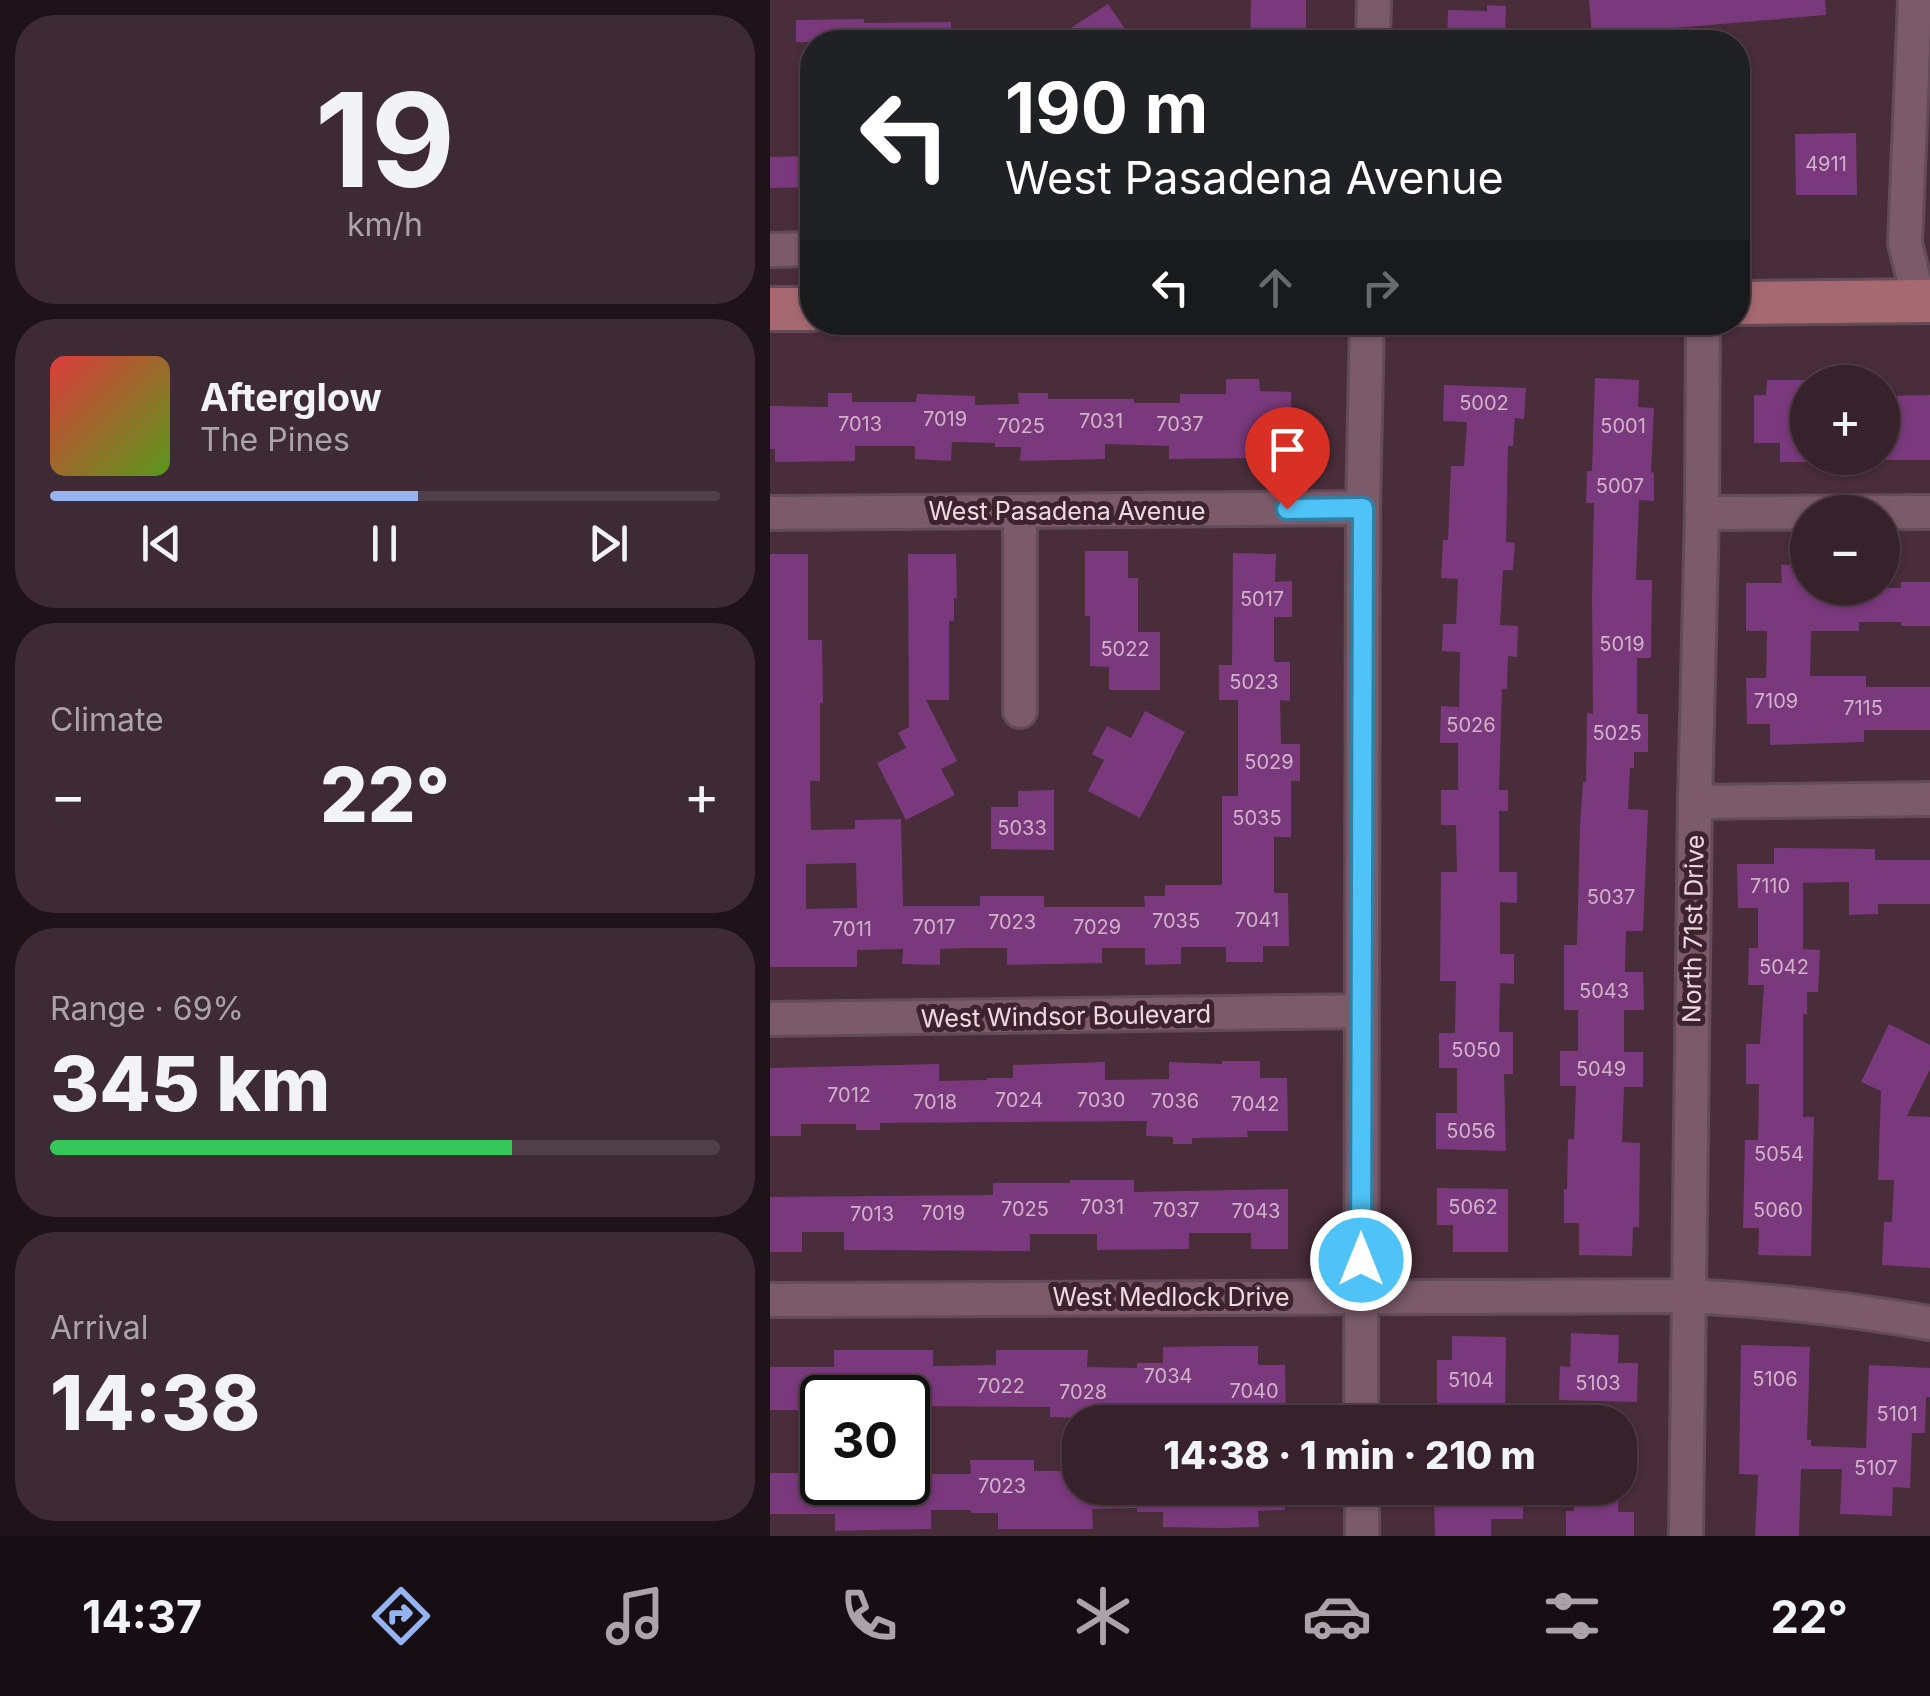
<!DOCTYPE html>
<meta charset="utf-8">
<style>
:root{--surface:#37222c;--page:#3e2a34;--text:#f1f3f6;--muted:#aaa4a9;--line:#513f48;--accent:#95b2f1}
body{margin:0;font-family:Inter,sans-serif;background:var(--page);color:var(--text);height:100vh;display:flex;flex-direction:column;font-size:38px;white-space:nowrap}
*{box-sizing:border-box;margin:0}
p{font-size:32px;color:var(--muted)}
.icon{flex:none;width:55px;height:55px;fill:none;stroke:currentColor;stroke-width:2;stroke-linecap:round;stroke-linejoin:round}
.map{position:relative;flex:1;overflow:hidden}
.drawer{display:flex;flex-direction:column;gap:15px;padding:15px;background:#1e1318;width:770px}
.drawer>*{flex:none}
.top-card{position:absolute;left:30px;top:30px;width:950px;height:305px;border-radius:40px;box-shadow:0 2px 8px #0004,0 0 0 2px var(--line);background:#202124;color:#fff;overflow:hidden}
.fabs{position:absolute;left:1020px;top:365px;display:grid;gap:20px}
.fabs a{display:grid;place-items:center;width:110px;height:110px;border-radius:50%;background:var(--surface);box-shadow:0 2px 8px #0004,0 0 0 2px var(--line);font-size:50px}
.speed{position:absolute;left:30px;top:1375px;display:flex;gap:20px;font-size:50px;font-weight:700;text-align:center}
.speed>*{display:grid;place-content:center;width:130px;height:130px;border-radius:50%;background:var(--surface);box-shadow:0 2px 8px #0004,0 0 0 2px var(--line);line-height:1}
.speed .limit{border:5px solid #111;border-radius:15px;background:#fff;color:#111}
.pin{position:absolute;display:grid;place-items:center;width:85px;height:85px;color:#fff;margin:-102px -42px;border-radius:50% 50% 50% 0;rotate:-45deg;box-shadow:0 0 10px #0007}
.pin .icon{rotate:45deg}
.me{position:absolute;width:110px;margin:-55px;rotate:0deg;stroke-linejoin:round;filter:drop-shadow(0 0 8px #0008)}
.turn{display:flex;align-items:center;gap:35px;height:210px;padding:0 40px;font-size:45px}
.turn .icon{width:130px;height:130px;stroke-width:2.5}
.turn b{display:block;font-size:70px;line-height:85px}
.lanes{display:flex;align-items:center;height:95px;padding:0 40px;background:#0003;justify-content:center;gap:50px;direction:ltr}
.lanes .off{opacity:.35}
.big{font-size:75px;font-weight:800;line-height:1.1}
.drawer .tile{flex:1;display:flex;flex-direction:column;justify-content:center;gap:15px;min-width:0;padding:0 35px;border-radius:40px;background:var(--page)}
.drawer .dial{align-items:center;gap:0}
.dial b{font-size:130px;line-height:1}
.song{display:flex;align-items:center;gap:30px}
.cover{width:120px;height:120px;border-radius:15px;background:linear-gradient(135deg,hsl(0 70% 55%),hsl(90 70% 35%))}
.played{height:10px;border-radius:5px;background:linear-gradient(90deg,var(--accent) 55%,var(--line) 55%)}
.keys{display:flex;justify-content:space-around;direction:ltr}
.heat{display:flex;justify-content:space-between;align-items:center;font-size:55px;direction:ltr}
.charge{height:15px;border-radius:8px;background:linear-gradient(90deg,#34c759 69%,var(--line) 0)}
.trip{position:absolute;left:292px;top:1405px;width:575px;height:100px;border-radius:40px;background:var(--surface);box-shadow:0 2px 8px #0004,0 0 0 2px var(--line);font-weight:800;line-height:100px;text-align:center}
.tabs{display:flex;height:160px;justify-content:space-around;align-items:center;background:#160e12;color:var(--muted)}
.tabs .icon{width:70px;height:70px}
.tabs .current{color:var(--accent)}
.tabs b{font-size:45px;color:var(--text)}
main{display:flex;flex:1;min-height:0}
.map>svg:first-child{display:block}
.building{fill:#7a397c;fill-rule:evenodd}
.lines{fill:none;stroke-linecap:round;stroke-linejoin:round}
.minor-casing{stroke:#634b57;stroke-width:38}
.major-casing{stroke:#634b57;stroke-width:48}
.minor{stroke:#7b5b69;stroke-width:32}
.major{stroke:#a66971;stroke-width:42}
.route-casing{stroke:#337fa1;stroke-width:25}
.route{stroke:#4fc3f7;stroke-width:18}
.labels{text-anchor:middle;stroke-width:10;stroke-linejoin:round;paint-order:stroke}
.number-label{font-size:20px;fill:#d0b2c8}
.street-label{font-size:25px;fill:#eddae1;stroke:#3e232f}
</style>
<main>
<section class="drawer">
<div class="tile dial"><b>19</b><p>km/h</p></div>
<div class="tile">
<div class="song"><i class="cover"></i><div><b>Afterglow</b><p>The Pines</p></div></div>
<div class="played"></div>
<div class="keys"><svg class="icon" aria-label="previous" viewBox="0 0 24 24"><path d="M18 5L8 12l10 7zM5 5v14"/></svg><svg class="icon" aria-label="pause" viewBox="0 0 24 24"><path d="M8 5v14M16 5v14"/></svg><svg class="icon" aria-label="next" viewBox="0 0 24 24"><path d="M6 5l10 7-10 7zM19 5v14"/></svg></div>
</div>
<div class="tile"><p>Climate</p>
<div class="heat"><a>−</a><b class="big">22°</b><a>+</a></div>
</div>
<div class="tile"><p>Range · 69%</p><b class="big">345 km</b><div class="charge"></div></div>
<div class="tile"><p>Arrival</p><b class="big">14:38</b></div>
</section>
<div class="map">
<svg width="1160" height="1536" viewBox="0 0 1160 1536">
<rect width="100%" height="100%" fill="#492d3a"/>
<path class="building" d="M481,0H536V42H480Z
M819,0H1055L1056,15L822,35Z
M338,4L364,42H279Z
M717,5L736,6L735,42H677L678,10L717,11Z
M94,19V23L181,22V42H26V20Z
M1086,133L1087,195H1026L1025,134Z
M42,156V187L0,188V157Z
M825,378L869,380L868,407L884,408L881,472L884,473V501L869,500L866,580H882L881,658H867V714H878V752H864V768H860L858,809L878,810L873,931H856L855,972H873L874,1010H854V1052H873V1087H854L852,1142L870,1143L869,1227H863L862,1256L809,1255V1223H794V1189H797L798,1139H804L806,1086H790V1051H808V1010H794V945H807L810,826L813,782H816L817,713L823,714L822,595L824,503H816L817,471H822Z
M456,379H489L490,391L521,392V440H493V458L399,459V446L335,444V459L250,461L251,447H225V443L182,442L181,461L145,459V446H85V461L5,462V449H0V406L58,407V393H82V402H146L147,394L205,396V405L249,404L248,393H278V399H364V403H410V394H456Z
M997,380H1038V462H1010V443H984V395H996Z
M674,385L756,388L754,419L745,418L743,446H738L736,542L745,543L743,570H733L730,625L748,626L747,657L738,656L737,689H732L729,790H738V811H729V872H747V903L730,902V954H744V984L730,983L729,1032H743V1074H734L736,1151L666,1149V1113H687V1068H669V1033H685L686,981H670L671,872H687L686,825H671V790H688V743H670L671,706L689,707L690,652L672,651L673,624H686L688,579L671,578L673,540H678L681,466H694L697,422L673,421Z
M1160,395V460H1112V396Z
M315,551H358V578H368V632H390V690H339V667L320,666V616H315Z
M463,553L506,554L505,582L522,581V617H504V662H520V701L510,700L511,744H530V781H521V837H504V893H518L519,946H493V962H456V947H411V964L375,965V948H332V963L237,965V948H196L170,949V965L132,964L133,949L87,950V967H0V554H38V640H52L53,703H50V781H40L41,830L85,829V820L131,819L133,906H210V896H274V907H375L374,896H395V885H452V796H468V700H449V665H462ZM86,863L87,908L36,909V864Z
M138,554H186L187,598H184V621H179V700H156L187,761L171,769L185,795L136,820L107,763L136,748L128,733L139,727Z
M1011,565H1038V588H1131V582H1160V626H1131V622H1089V631H1041L1040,676H1096V687H1160V730H1094V742L1000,745V724H977L976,678H996L997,631H976V583H1012Z
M375,711L415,732L370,818L318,791L334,760L322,754L337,726L361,738Z
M284,790V850L221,849V807H248V791Z
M1004,848L1105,849V860H1160V904H1108V914L1079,915V882L1033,883V949L1050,950L1048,992H1037V1014H1033V1117H1044L1041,1256L988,1255L989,1228H973L975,1140H988L989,1084H976V1044H990L994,985H978L979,948H988V908H968L967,864H1004Z
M1119,1024L1160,1045V1069L1137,1116L1160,1117V1268L1112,1265L1114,1222H1122L1124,1180H1108L1111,1091L1091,1082Z
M452,1061H490V1078H517L518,1131H477L478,1137L422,1138V1144H403V1137L376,1136L377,1121L110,1123V1130H86V1124H31V1136H0V1068L169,1064V1081L217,1080V1078H243V1065L335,1062V1080L399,1079V1062L452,1064Z
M300,1180H364V1192L518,1189V1249H481V1233H419V1249L327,1250V1234H260V1251L74,1250V1232H32V1252H0V1197L223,1195V1183H300Z
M667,1188L738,1189V1252H683V1225H667Z
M801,1333L849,1335L848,1363H868L867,1402L789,1400L790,1366L800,1367Z
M682,1336L736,1337L735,1422H667V1360H682Z
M971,1345L1040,1347L1037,1440H1041V1446L1096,1448L1099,1365L1160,1368V1397H1156L1155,1433H1142L1140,1488L1123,1487L1122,1516L1070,1514L1072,1469H1031L1029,1536H985L988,1475L969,1474Z
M452,1346H488V1365H515L516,1422H491V1416H452V1406L344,1408L343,1419L280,1417V1407L138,1406V1398H52V1410H0V1367H64V1350H163V1366L226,1365V1350H318L317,1367L367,1368V1363H393V1347Z
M200,1460H264V1471H310V1488H515V1510L488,1511L489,1527L452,1528L393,1527V1512H367V1508L322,1509L323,1529H228V1513H201V1510H161V1529L103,1530L65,1531V1514H0V1473H52V1482H138V1474H201Z
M804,1488H849L848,1512H864V1536H796V1511H804Z
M664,1498H753V1519H721V1536H665Z"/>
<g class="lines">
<defs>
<path id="minor" d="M1145,0L1135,243L1149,301
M603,42L604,0
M0,250L42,249
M250,511V711
M0,513L593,508
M932,513L1160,512
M925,802L1160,799
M0,1019L592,1011
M0,1300L918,1296C1000,1300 1079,1309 1160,1323
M591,1422L593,508L597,322
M592,1488V1536
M916,1536L925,802L932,513L933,322"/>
<path id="major" d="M968,303L1160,301
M0,309H42"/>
</defs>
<use href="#minor" class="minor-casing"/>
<use href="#major" class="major-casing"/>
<use href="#minor" class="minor"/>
<use href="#major" class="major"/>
</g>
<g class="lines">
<defs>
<path id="route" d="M517,509L593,508L591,1260"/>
</defs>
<use href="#route" class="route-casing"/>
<use href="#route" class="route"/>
</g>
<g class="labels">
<g class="number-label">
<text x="1056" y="171">4911</text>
<text x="714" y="410">5002</text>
<text x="175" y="426">7019</text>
<text x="331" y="428">7031</text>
<text x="90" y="431">7013</text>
<text x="410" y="431">7037</text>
<text x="251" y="433">7025</text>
<text x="853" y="433">5001</text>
<text x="850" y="493">5007</text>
<text x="492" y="606">5017</text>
<text x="852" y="651">5019</text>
<text x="355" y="656">5022</text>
<text x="484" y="689">5023</text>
<text x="1006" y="708">7109</text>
<text x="1093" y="715">7115</text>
<text x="701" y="732">5026</text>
<text x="847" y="740">5025</text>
<text x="499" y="769">5029</text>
<text x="487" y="825">5035</text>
<text x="252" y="835">5033</text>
<text x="1000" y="893">7110</text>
<text x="841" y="904">5037</text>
<text x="487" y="927">7041</text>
<text x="406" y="928">7035</text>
<text x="242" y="929">7023</text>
<text x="164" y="934">7017</text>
<text x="327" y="934">7029</text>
<text x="82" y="936">7011</text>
<text x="1014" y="974">5042</text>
<text x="834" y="998">5043</text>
<text x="706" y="1057">5050</text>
<text x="831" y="1076">5049</text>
<text x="79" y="1102">7012</text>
<text x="249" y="1107">7024</text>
<text x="331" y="1107">7030</text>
<text x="405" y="1108">7036</text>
<text x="165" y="1109">7018</text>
<text x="485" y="1111">7042</text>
<text x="701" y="1138">5056</text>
<text x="1009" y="1161">5054</text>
<text x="332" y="1214">7031</text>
<text x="703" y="1214">5062</text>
<text x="255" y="1216">7025</text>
<text x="406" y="1217">7037</text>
<text x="1008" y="1217">5060</text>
<text x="486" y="1218">7043</text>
<text x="173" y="1220">7019</text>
<text x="102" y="1221">7013</text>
<text x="398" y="1383">7034</text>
<text x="1005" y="1386">5106</text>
<text x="701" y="1387">5104</text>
<text x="828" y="1390">5103</text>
<text x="231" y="1393">7022</text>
<text x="484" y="1398">7040</text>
<text x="313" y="1399">7028</text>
<text x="1127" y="1421">5101</text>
<text x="1106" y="1475">5107</text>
<text x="232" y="1493">7023</text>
</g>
<g class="street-label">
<text x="297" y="520">West Pasadena Avenue</text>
<text transform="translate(923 929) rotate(-89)" y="9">North 71st Drive</text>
<text transform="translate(296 1016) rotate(-1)" y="9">West Windsor Boulevard</text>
<text x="401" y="1306">West Medlock Drive</text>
</g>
</g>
</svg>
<div class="fabs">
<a>+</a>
<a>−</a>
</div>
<div class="speed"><div class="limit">30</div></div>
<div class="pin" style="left:517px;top:509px;background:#d93025"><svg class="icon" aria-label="arrive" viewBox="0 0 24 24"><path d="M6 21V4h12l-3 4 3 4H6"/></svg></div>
<svg class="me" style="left:591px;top:1260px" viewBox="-20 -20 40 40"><circle r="17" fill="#4fc3f7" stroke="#fff" stroke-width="3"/><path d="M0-11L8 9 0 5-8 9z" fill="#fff"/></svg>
<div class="trip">14:38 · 1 min · 210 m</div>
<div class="top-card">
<div class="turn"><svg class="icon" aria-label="left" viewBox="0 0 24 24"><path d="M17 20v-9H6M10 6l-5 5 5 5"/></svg><div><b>190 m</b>West Pasadena Avenue</div></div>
<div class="lanes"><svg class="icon" aria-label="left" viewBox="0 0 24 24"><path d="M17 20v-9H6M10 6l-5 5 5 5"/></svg><svg class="icon off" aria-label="ahead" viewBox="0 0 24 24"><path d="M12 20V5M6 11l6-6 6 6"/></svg><svg class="icon off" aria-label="right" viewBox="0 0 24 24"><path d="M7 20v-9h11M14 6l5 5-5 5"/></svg></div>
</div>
</div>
</main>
<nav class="tabs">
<b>14:37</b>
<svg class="icon current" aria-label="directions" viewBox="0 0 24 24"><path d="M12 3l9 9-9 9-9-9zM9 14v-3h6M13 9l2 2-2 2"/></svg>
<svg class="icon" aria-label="music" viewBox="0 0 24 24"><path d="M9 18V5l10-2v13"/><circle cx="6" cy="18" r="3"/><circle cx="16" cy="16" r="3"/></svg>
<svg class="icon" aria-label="phone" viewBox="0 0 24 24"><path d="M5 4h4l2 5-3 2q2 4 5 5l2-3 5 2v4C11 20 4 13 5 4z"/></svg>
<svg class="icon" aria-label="climate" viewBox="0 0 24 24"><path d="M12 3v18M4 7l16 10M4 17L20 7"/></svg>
<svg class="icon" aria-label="car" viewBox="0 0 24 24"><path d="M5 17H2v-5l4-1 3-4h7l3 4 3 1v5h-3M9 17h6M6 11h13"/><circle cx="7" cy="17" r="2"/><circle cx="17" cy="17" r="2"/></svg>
<svg class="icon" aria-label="filters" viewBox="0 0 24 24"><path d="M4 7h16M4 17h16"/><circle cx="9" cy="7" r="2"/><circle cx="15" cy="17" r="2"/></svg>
<b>22°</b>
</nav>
